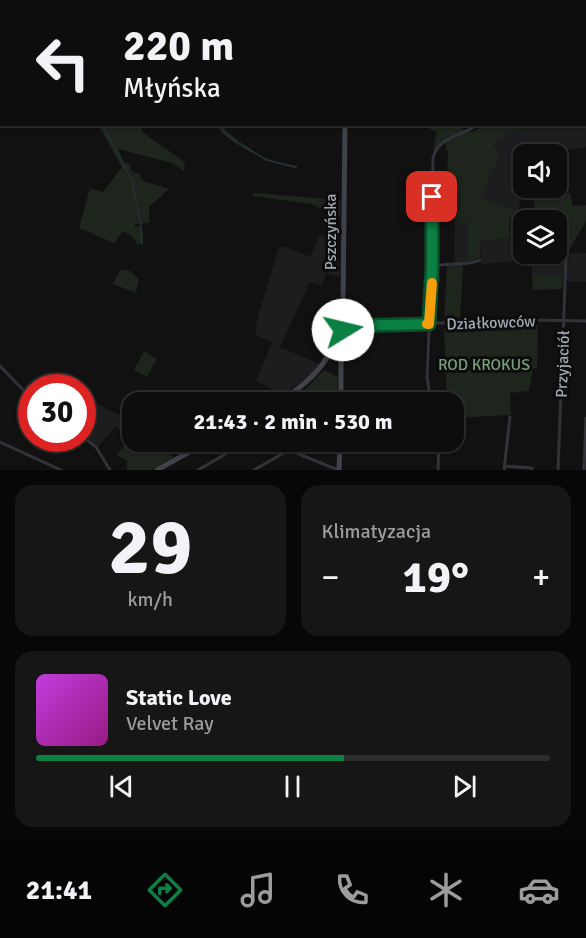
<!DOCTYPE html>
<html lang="pl">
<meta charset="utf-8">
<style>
:root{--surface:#0d0d0e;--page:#161617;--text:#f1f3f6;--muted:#9a9c9e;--line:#2d2d2e;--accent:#0b8043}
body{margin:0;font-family:Signika,sans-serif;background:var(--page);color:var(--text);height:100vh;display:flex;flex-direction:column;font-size:22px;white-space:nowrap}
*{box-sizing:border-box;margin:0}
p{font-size:20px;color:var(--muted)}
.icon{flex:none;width:33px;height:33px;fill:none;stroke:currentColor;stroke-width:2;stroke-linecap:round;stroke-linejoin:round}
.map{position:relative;height:470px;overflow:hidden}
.drawer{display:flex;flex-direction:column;gap:15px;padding:15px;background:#070708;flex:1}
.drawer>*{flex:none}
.hud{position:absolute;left:0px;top:0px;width:586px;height:126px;box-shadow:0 2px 4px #0004,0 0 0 2px var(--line);background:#0d0d0e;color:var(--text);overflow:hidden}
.fabs{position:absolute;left:513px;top:144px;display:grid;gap:12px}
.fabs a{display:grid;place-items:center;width:54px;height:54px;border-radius:12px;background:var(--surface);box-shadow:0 2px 4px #0004,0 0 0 2px var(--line);font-size:30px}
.speed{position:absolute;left:18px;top:374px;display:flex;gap:12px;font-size:30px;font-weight:700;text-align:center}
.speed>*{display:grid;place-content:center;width:78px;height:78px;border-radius:50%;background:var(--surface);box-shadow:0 2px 4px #0004,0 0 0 2px var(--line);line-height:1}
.speed .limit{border:9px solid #d22;background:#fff;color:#111}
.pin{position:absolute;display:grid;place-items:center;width:51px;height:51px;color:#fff;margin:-26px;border-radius:12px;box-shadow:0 3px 9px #0006}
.me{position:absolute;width:66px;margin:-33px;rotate:81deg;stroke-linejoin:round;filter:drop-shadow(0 0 4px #0008)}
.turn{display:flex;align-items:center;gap:21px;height:126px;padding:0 24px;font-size:27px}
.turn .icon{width:78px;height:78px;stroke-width:2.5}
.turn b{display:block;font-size:42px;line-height:51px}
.big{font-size:45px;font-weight:800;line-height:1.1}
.drawer .tile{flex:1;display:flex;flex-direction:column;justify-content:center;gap:9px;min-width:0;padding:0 21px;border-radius:18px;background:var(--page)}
.drawer .dial{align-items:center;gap:0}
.dial b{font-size:78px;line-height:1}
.song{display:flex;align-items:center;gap:18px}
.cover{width:72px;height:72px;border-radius:9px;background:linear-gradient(135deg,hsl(290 70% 55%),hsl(310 70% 35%))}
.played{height:6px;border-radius:3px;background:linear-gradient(90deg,var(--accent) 60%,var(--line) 60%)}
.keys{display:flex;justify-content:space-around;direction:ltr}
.heat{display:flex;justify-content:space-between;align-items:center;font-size:33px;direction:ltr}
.drawer .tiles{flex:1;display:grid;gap:15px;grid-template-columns:1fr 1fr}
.tile:last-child{grid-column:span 2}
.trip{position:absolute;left:122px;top:392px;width:342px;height:60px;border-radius:18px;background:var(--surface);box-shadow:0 2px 4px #0004,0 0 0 2px var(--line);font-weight:800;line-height:60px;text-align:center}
.menu{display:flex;height:96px;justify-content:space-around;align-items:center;background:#050506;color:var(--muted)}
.menu .icon{width:42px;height:42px}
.menu .active{color:var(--accent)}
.menu b{font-size:27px;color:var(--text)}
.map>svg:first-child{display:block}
.built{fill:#1d1d1f}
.green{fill:#1d251d}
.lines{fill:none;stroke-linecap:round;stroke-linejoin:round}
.stream{stroke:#263137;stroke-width:1.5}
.street{stroke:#313338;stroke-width:3}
.secondary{stroke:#3f4248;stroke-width:5}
.route-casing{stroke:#07532c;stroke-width:15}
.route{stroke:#0b8043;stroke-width:10}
.slow{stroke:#f59e0b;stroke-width:10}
.labels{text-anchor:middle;stroke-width:6;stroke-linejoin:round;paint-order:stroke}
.street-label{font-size:16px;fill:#a1a8b4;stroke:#0c0c0d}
.park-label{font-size:16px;fill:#76a176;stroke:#0c0c0d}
</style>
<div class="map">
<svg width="586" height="470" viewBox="0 0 586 470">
<rect width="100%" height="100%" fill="#111112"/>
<path class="built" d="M586,103V147L563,151L562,157L557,161L556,154H524L523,186L518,210L479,197L500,154L493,144L500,134L525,129L534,125L585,124Z
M468,222V262L454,263L455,224Z
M523,227L524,254L586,253V282L566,281L563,275H532V260L481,264L480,242L508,237L510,229Z
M319,235L338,241L340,277L326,273L322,285L310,282L280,347L320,364L310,376L283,394L256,381L272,343L255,334L258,316L279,247H285L311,257Z
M85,398L132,421V436L115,427L98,447L83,435L82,403Z"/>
<path class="green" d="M98,125H144L142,126V132L185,162L184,171L172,163L118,149L124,162L130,164L131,171L139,174L143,181L169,189L149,207V223L135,224V227L142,225L143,245L137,244L131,235L123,231L114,243L79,228L90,188L103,192L122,167Z
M219,125H223C227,135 258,155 269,159C277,163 288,164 297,166V169C268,162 242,151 220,131Z
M421,125H462L463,133L475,131L483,125H534C519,132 504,130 493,144L500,154L480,197L518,210L517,216L510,218L509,237L480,242V258L468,262V222L455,224L453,198H446L448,154L444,140L433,150L437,132Z
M253,193L340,200V217L311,204L253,196Z
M570,193L573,206L586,205V221L568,252L557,253L556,220H537L534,200Z
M463,265L460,320L444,321L447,266Z
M121,269L130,271L139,279L136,293L113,284Z
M532,275H563L562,289L533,290Z
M538,323L537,368H533L529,391L510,393L511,415L453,418V402H447L444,328Z
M144,351L157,359L147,377L134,370Z
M324,370L338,377L336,402H324L303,392Z
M131,436L132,441H142L174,457L151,470H127V461L117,455Z"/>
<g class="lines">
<path class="stream" d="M3,0L8,2
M384,0L386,2
M102,124L132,181L136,201
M221,124L224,132L236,142
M241,144L266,160L296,167
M136,203L141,224
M141,226L142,242"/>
<path class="street" d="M432,267C448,261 466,267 480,260
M340,360L343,330L346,326L534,320L586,321
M0,366L32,399
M431,402L427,377L432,267L433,158C437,137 463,136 478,124
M82,436L96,447L110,470
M0,442L61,470
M294,452L299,441
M505,466L532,468V470
M198,470L248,441
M254,470L289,450L338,470
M438,470L439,441
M504,470L510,417
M558,470L566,258
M584,470L586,418"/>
<path class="secondary" d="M350,2V0
M330,354L341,361V402
M278,402C320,377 339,351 343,302L345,124
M157,470L209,441
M339,470L340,441"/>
</g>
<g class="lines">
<defs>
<path id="route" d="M343,330L346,326L429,324L432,267V197"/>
</defs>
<use href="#route" class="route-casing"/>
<use href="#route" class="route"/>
<path class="slow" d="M427,324H429L432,283"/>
</g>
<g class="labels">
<g class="street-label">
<text transform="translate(330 232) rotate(-90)" y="6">Pszczyńska</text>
<text transform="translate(491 322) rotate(-2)" y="6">Działkowców</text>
<text transform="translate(562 364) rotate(-88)" y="6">Przyjaciół</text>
</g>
<g class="park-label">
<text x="484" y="370">ROD KROKUS</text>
</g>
</g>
</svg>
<div class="fabs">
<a><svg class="icon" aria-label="sound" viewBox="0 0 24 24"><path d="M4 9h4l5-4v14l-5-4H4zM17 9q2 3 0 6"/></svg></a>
<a><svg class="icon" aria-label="layers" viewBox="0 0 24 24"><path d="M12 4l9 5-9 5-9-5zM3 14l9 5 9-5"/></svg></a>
</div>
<div class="speed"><div class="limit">30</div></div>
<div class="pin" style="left:432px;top:197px;background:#d93025"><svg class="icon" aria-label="arrive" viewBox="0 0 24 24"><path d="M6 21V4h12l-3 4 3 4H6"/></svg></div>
<svg class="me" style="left:343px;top:330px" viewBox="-20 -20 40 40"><circle r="19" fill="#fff"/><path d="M0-13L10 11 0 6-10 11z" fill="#0b8043"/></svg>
<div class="trip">21:43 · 2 min · 530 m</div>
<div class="hud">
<div class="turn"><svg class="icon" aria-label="left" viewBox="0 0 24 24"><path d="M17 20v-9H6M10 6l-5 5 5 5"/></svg><div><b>220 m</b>Młyńska</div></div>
</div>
</div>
<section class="drawer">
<div class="tiles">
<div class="tile dial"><b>29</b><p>km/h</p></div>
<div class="tile"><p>Klimatyzacja</p>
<div class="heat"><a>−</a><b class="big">19°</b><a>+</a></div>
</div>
<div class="tile">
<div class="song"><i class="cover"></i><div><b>Static Love</b><p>Velvet Ray</p></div></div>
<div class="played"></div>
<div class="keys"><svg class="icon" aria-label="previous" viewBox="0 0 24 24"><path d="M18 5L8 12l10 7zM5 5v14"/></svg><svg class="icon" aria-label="pause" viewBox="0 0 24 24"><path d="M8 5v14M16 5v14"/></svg><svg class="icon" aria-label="next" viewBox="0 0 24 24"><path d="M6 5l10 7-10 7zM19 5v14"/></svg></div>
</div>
</div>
</section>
<nav class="menu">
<b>21:41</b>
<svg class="icon active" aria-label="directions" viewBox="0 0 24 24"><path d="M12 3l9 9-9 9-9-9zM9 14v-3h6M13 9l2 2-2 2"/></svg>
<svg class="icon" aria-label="music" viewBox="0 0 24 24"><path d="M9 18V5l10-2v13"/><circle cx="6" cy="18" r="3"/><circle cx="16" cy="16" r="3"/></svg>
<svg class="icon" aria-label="phone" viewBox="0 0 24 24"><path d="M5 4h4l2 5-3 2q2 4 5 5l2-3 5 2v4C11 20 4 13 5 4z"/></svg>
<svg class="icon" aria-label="climate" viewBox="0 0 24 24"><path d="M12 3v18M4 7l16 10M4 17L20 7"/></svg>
<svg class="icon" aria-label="car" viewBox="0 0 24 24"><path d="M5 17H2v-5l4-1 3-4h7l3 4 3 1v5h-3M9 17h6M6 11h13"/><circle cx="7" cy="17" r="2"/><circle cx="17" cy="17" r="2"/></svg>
</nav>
